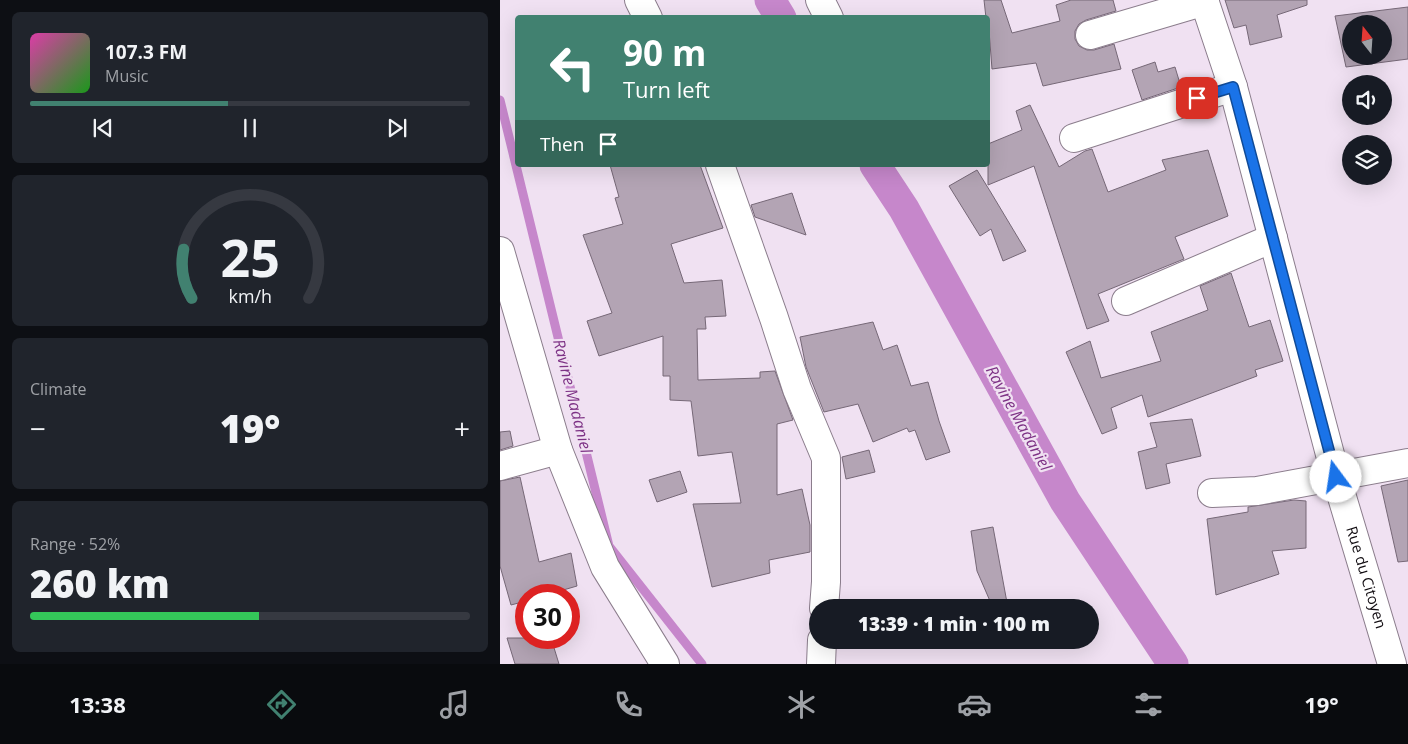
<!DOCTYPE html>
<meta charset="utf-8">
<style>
:root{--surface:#171b24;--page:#20242c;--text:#f1f3f6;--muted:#9ea1a6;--line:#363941;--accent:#418170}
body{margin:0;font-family:"Open Sans",sans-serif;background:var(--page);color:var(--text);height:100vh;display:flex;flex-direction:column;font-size:19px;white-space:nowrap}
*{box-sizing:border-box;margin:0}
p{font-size:16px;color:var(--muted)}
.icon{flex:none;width:28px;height:28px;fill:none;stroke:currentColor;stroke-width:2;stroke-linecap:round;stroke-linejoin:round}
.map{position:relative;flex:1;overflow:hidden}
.sheet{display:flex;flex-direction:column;gap:12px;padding:12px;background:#0d0f14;width:500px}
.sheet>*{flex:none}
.hud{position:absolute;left:15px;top:15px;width:475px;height:152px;border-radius:5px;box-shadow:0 5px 20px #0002;background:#418170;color:#fff;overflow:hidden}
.needle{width:32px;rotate:343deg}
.buttons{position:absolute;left:842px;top:15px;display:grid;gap:10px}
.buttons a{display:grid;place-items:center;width:50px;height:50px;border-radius:50%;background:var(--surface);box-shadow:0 5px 20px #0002;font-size:25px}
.speed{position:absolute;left:15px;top:584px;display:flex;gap:10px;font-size:25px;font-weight:700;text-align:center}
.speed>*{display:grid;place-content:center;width:65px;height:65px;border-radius:50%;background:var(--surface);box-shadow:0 5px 20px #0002;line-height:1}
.speed .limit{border:8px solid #d22;background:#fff;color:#111}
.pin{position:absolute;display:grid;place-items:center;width:42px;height:42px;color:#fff;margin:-21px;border-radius:10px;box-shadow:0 2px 8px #0006}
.me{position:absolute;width:55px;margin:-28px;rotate:346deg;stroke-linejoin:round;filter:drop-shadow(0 0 4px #0008)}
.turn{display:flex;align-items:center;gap:18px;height:105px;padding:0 25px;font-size:22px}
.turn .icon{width:65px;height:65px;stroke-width:2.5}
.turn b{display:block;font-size:35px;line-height:42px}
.then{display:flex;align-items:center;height:48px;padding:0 25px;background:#0003;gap:10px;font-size:19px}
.big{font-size:38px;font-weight:800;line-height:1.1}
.sheet .tile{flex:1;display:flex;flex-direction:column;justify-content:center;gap:8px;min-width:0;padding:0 18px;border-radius:8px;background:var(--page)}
.sheet .dial{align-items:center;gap:0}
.dial svg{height:130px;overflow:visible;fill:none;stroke:var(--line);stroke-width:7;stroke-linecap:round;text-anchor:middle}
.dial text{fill:var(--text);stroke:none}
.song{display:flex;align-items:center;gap:15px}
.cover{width:60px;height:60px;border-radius:8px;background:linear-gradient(135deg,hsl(320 70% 55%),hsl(120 70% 35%))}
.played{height:5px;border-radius:2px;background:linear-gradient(90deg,var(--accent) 45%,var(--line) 45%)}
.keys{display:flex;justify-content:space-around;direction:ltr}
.heat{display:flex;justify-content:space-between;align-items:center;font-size:28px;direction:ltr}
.charge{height:8px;border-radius:4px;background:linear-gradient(90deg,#34c759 52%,var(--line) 0)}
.trip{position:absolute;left:309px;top:599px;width:290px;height:50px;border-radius:25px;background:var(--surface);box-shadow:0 5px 20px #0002;font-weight:800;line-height:50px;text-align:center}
.tab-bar{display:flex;height:80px;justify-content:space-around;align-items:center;background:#090b0e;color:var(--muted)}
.tab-bar .icon{width:35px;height:35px}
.tab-bar .active{color:var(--accent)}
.tab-bar b{font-size:22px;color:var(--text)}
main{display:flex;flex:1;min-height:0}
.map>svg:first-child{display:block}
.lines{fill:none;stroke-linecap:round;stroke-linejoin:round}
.stream{stroke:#c687cb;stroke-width:9}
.canal{stroke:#c687cb;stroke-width:31}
.building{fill:#b3a4b4;stroke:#766877;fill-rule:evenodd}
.minor-casing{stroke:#8b7d8c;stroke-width:30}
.minor{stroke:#fff;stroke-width:28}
.route-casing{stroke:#114b97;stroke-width:12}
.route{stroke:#1a73e8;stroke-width:9}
.labels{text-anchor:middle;stroke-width:4.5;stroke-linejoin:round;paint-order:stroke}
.street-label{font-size:15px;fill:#110c11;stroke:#f0e1f2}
.water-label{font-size:16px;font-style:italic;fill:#7d3285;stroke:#f0e1f2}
</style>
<main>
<section class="sheet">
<div class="tile">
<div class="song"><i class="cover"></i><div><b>107.3 FM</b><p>Music</p></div></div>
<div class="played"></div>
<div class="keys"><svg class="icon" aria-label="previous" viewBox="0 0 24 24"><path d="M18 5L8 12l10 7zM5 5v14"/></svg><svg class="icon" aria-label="pause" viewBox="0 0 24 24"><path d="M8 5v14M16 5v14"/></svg><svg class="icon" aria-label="next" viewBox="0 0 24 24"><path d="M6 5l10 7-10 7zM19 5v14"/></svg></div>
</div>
<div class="tile dial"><svg viewBox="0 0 100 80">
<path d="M14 69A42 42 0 1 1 86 69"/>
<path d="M14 69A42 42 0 0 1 9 39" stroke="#418170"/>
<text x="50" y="56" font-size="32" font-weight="700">25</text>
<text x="50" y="72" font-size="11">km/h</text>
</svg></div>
<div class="tile"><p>Climate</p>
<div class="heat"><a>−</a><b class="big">19°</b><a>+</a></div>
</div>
<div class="tile"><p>Range · 52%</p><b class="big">260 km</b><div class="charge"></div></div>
</section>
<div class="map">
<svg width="908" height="664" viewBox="0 0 908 664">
<rect width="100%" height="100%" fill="#f0e1f2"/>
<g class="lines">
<path class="stream" d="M0,100L109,546L202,664"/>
<path class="canal" d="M270,0L281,18
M375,165L404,209L565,501L673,664"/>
</g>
<path class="building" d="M484,0H501L512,33L560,21L556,5L571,0H613L616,11L586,20L579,24L575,31V39L579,46L587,50H594L614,44L621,69L543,86L536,63L492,69L488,18H486Z
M725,0H807V5L777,15L782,37L750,45L746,25L734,28Z
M908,7V59L846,67L835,16ZM851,24H884V56H851Z
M655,62L658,72L675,67L681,87L642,100L632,70Z
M530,105L559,167L585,151L592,149L608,192L666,170L662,160L708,150L728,216L675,237L684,259L598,294L609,321L587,329L534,166L488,185V144L522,130L516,111Z
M110,165H200L223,228L171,244L184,283L222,280L226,316L205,317L206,329H197L198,380L260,378V372L275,371L293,420L277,424V495L302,489L310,525V552L269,560L270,573L212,587L193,504L241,503L232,452L198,456L191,401L170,400V376H163V336L99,356L87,321L112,313L83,235L123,224L115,198L119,197Z
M477,170L490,191L526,251L503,261L491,229L480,236L449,186Z
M292,193L306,235L255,217L251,205Z
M731,273L749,327L770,320L783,361L755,370L757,376L648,417L642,395L611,408L617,428L602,434L566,352L590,341L601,378L661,361L651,332L708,310L700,286Z
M373,322L383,350L397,345L411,386L428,382L439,421L450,452L426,460L415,430L409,432L407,428L373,442L358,404L324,412L306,367L300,337Z
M692,419L701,456L666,464L670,483L646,489L638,452L657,447L650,423Z
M10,431L13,446L0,450V432Z
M369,450L375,472L346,479L342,457Z
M180,471L187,492L157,502L149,480Z
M20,477L39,562L71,553L77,586L46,595H26V601L11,605L0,566V481Z
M908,480V561L898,562L881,486Z
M794,500L806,501V548L772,551L779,574L716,595L707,519L748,512V507Z
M493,527L508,608H493L477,571L471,531Z
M7,638H51L59,664H15Z"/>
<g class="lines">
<defs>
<g id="minor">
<path d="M139,0L148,18"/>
<path d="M320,0L329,18"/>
<path id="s1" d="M704,0L733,87L836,477L892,664"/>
<path d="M590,35L705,1"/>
<path d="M574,138L733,87"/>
<path d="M220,165L274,318L297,389L326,458V582L324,608"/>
<path d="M0,251L58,450L105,567L165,664"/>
<path d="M626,301L773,238"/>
<path d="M0,466L58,450"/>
<path d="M712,493L757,491L908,463"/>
<path d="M321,664L322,640"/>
</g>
</defs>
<use href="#minor" class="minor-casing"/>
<use href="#minor" class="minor"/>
</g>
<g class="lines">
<defs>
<path id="route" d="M697,98L733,87L836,477"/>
</defs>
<use href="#route" class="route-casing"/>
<use href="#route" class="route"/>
</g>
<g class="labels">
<g class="street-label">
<text dy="5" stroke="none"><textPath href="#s1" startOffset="600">Rue du Citoyen</textPath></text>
</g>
<g class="water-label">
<text transform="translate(73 396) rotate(76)" y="6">Ravine Madaniel</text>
<text transform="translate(519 418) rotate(61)" y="6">Ravine Madaniel</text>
</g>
</g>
</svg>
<div class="buttons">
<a><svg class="needle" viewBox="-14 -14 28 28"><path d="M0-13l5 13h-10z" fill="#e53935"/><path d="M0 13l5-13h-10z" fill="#9ea1a6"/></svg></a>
<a><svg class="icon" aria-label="sound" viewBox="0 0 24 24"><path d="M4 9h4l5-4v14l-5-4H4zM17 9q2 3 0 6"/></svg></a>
<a><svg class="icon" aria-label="layers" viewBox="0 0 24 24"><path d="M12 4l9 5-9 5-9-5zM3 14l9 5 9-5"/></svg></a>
</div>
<div class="speed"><div class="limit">30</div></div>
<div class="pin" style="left:697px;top:98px;background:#d93025"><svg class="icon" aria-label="arrive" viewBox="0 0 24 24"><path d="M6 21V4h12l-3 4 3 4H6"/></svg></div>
<svg class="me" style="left:836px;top:477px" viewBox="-20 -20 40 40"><circle r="19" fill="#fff"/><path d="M0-13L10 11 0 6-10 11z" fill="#1a73e8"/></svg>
<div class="trip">13:39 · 1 min · 100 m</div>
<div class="hud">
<div class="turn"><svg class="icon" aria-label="left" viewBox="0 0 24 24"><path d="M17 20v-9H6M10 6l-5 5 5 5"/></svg><div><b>90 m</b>Turn left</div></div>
<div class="then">Then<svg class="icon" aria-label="arrive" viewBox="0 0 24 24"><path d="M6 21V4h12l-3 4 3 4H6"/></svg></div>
</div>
</div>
</main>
<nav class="tab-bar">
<b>13:38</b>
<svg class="icon active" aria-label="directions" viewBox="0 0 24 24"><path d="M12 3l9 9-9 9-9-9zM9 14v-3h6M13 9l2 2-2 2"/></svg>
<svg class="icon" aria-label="music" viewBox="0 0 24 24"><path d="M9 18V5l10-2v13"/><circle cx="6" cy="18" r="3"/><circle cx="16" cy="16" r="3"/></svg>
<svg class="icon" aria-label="phone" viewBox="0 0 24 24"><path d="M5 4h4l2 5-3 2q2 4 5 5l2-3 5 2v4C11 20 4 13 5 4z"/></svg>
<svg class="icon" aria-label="climate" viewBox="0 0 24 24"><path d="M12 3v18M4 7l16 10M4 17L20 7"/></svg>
<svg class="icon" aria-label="car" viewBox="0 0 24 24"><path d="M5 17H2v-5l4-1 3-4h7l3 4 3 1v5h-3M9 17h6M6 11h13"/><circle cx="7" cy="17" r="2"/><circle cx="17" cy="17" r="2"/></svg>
<svg class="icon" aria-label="filters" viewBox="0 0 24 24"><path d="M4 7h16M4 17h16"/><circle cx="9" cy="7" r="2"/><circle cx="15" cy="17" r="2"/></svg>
<b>19°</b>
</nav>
